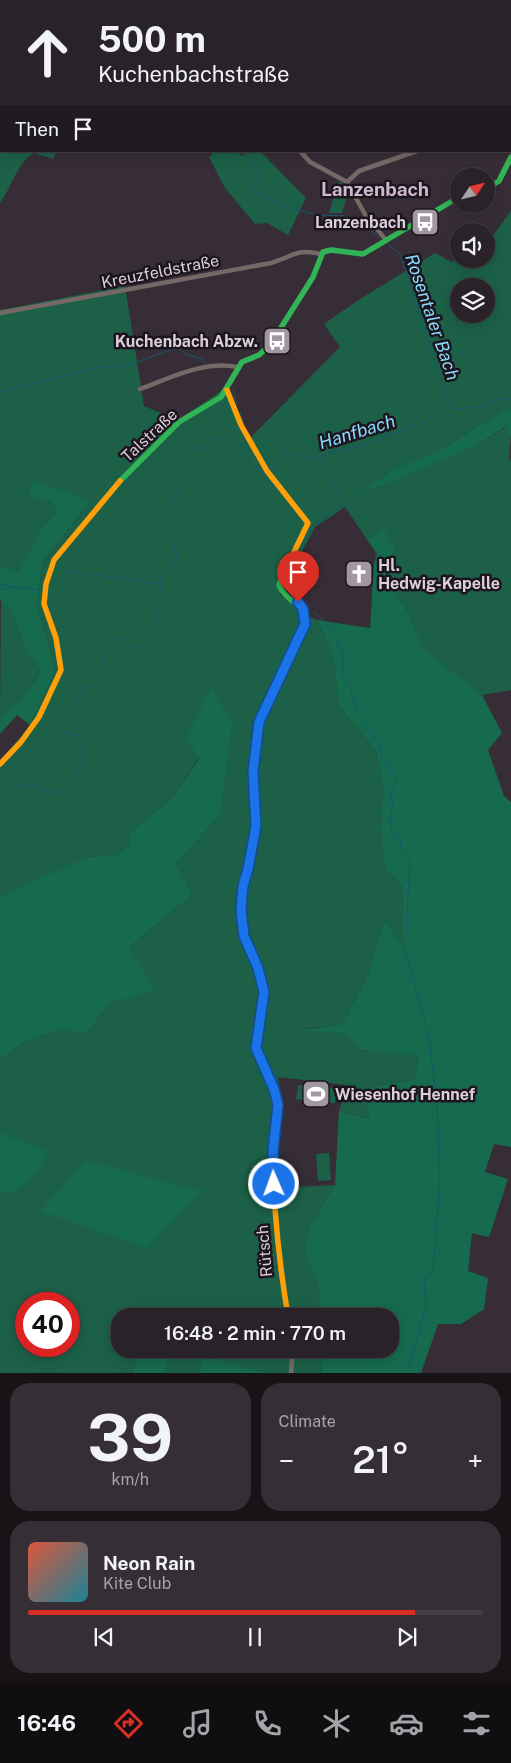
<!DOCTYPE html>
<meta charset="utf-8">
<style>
:root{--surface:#292229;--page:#352f35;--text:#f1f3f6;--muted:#a5a4a8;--line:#453f46;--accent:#d93025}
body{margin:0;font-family:"Public Sans",sans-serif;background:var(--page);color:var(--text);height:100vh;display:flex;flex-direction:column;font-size:19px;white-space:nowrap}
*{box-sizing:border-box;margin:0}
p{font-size:16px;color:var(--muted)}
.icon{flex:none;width:28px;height:28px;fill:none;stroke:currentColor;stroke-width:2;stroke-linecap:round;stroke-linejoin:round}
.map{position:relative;height:1373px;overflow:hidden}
.panel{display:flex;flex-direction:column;gap:10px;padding:10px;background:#171317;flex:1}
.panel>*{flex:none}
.banner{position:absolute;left:0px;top:0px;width:511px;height:152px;box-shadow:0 2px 12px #0003,0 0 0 1px var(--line);background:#292229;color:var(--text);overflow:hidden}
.needle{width:32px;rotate:55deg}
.controls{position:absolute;left:450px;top:168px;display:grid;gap:10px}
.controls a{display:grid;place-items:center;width:45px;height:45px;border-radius:50%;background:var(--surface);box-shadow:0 2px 12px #0003,0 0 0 1px var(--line);font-size:25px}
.speed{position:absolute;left:15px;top:1292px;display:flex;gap:10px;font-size:25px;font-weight:700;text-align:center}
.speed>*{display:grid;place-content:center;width:65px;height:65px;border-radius:50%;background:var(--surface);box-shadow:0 2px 12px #0003,0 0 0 1px var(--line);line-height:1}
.speed .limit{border:8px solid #d22;background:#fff;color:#111}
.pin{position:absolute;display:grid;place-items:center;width:42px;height:42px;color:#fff;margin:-51px -21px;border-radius:50% 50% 50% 0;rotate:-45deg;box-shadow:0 0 5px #0007}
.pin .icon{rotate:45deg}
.me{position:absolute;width:55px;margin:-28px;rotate:358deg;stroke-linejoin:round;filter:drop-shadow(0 0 4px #0008)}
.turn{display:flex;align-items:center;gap:18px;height:105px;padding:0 15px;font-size:22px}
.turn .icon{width:65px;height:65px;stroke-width:2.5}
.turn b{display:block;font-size:35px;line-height:42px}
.then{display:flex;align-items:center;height:48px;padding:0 15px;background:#0003;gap:10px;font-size:19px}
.big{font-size:38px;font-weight:600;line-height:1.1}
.panel .tile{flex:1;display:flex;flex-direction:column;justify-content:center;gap:8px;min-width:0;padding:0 18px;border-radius:20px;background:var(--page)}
.panel .dial{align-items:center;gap:0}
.dial b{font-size:65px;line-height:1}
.song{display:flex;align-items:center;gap:15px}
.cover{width:60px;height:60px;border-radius:8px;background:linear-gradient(135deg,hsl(10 70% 55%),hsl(190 70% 35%))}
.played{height:5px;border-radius:2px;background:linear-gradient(90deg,var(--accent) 85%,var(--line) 85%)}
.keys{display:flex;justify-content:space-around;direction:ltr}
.heat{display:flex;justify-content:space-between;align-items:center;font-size:28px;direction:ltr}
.panel .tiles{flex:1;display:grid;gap:10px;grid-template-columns:1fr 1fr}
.tile:last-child{grid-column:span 2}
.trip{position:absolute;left:111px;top:1308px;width:288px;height:50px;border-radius:20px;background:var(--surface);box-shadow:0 2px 12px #0003,0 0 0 1px var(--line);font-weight:600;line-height:50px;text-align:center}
.tabs{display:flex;height:80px;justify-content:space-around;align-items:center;background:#100e10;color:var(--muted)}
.tabs .icon{width:35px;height:35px}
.tabs .on{color:var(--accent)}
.tabs b{font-size:22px;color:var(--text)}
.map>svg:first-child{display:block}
.green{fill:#1c6147;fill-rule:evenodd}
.forest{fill:#166b4e}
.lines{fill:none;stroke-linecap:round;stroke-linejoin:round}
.stream{stroke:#16576e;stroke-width:1}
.building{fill:#4c424b}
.street{stroke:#766867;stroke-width:4.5}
.fast{stroke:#30b455;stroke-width:5.5}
.slow{stroke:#ff9f0a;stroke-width:5.5}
.route-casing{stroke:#114b97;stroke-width:12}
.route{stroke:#1a73e8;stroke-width:9}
.labels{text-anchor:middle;stroke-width:5;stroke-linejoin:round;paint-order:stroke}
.poi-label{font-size:16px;font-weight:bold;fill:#dbcfda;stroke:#1d151d;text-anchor:end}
.street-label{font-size:16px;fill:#dbcfda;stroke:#1d151d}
.water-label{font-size:18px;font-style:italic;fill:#87dbfe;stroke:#1d151d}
.quarter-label{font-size:19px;font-weight:bold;fill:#ceb7cd;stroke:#1d151d}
</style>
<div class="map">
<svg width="511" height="1373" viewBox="0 0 511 1373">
<rect width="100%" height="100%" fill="#372d37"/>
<path class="green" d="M0,0H241L1,1L0,46Z
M265,0H511V100L510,1Z
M0,78L1,151H57L53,159L34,153C16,164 12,187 0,203Z
M215,151H236L242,156L248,151H260L306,198L288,235L267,223L255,224L225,188L209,157Z
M338,182L343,183L349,190L342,213H329Z
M511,211V406L445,447L392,470L358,495L473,448L506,427L511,436L509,458L511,460V690L482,695L423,650L407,611L388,580L384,565L377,552L374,565L376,553L345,507L315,527L279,594C294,604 300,615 317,620L333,655L339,706L377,753L383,791L380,828L385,869L403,887V949L384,920L368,975L342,1024L306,1029L346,1034L360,1050L419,1054L414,1079L363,1089L371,1119L339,1111L347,1085L278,1077L283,1110L279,1138L277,1188L335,1185L310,1226L304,1253L318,1281L320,1316H120V1349H139L132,1373H0V1194L7,1193L0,1133V1059L24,1042L63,1029L87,1034L109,1004L154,990L129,947L192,895L176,864L220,815L199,758L172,798L129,833L130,843L118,854L86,857L0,896V761L30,725L56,670L37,607L43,561L91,501H51L57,511L41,528L18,574L6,566L0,568V310L125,286L144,406L178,420L224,389L250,438L340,347L324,324L360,299L435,253L452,262L459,259H486V245ZM459,286H486V314H459ZM26,1304H69V1346H26Z
M1,599L11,611L27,652L41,668C32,690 20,705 0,717Z
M298,1085L336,1088L335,1103L296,1099Z
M329,1153L331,1180L318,1181L316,1154Z
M171,1349H321L322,1373H260L203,1356L199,1373H164Z"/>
<path class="forest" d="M511,406V436L505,427L473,448L356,496L392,470L445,447Z
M32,480L91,501L43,561L37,607L56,670L30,725L17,715L0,734V717C19,705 32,690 41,669L27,652L11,611L0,599V568L6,566L18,573L41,528L57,511L51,501L29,496Z
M383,529L396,549L384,565L388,580L407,611L423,649L482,695L502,733L488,750L504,796L511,802V1147L494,1144L485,1172L508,1179L489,1237L472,1233L468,1271L488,1278L484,1309L461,1324H438L421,1373H322L321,1349H390V1316H320L318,1281L304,1253L310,1226L335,1185L339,1111L370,1119L363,1089L414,1079L419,1055L360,1050L346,1034L303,1030L342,1024L368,975L384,920L403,948V887L385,869L380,828L383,791L377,753L339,706L333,655L317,620L370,628L374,565L377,553L369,540Z
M211,688L232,724L220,815L176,864L192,895L129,947L155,990L109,1004L87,1034L63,1029L24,1042L0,1059V896L86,857L118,854L130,843L129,833L172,798L199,759L187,737Z
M0,1133L49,1152C38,1169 23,1193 0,1194Z
M86,1161L201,1191L147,1248L41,1211Z
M139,1349H171L164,1373H132Z
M203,1356L261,1372L260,1373H199Z"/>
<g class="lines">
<path class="stream" d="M0,57H1
M241,151L261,175L251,189L290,208L318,215L346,216L366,225L380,239
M387,244L400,254L448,403
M233,390L237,404
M0,391L100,367L126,366L170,350L180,349L187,355L203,359L205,364
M504,400L509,411
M240,412L244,426
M261,454L273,471
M319,459L342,497
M272,472L284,450L310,460L342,449L353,448L424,423L446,404L456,409L480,407L495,399H511
M313,525L346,504
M65,570L78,572
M83,573L159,584
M0,584L11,586
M0,589L14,587L40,590
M284,589L283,583L309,529
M314,612L330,626L338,639V646L343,653V676L349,682L356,710L380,747L382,758L389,766L396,781L390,796L393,805L390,818L392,831L400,841L402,852L410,859L405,950L429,1036L437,1104L440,1181L433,1271L424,1280L426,1307L407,1373
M0,796C24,781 32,783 56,793C73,792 85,764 82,749L87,741L85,737L61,732L59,729C58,710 79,706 84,688L95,686C103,675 101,668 103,655L116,638L122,639L133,649L142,646L156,631L154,613L162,598L160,579L163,573L174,566L177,560L173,536L174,503L181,483L171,470C176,452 189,451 204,447C210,445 215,440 222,438L267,476"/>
</g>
<path class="building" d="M306,565L321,576L314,585L299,574Z"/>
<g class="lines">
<path class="street" d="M255,0L256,1
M510,103L511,104
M300,151L310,162L347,182L366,216L386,240
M347,182L359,171L417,151
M0,313L271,263C294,256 297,248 321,254
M140,389C170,378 205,360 237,367
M291,1373L293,1349"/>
<path class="fast" d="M486,189L499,181L511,157
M120,481L179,422L221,397L242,362L259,355L270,345L313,277L323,252L331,250L363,254L459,197
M274,1088L256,1048L264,993L258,968L244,937L241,910L243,886L256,827L253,772L259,721L305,624C303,600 286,603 279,585L283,575"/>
<path class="slow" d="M227,390L241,425L267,471L308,523L283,575
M0,764L21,742L39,717L61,670L56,638L44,604L46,584L54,560L120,481
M274,1088C280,1110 273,1130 273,1152C273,1208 279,1262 288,1316"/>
</g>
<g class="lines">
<defs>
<path id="route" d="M274,1184L273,1151L278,1105L274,1089L256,1048L264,992L258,968L244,936L241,910L243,886L248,869L256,826L253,772L259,722L305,624L303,609L298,602"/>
</defs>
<use href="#route" class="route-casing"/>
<use href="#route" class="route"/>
</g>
<defs>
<symbol id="bus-square" viewBox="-11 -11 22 22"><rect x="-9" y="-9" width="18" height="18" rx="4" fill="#a296a1" stroke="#1d151d"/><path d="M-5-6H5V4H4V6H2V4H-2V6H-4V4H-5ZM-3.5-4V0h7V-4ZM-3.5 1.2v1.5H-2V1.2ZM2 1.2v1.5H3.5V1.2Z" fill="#fff"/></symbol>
<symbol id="church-square" viewBox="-11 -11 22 22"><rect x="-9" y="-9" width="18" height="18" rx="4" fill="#a296a1" stroke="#1d151d"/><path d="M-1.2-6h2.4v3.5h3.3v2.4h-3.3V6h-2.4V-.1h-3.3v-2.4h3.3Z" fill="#fff"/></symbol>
<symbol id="stadium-square" viewBox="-11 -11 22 22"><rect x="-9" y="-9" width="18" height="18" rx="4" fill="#a296a1" stroke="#1d151d"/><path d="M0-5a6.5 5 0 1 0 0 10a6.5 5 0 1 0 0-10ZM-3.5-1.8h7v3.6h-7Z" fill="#fff"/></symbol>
</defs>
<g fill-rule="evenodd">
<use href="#bus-square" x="409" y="206" width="32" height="32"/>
<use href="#bus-square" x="261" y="325" width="32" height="32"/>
<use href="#church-square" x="343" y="558" width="32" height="32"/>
<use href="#stadium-square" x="300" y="1078" width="32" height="32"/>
</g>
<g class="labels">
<g class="poi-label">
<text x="406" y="228">Lanzenbach</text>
<text x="258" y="347">Kuchenbach Abzw.</text>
<text x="378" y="571" text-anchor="start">Hl.<tspan x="378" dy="18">Hedwig-Kapelle</tspan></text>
<text x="335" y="1100" text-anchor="start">Wiesenhof Hennef</text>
</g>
<g class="street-label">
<text transform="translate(160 271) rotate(-11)" y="6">Kreuzfeldstraße</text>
<text transform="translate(149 435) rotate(-43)" y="6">Talstraße</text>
<text transform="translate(264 1251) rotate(-95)" y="6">Rütsch</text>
</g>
<g class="water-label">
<text transform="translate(432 317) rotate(71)" y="6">Rosentaler Bach</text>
<text transform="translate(357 432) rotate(-17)" y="6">Hanfbach</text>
</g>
<g class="quarter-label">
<text x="375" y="196">Lanzenbach</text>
</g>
</g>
</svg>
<div class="controls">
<a><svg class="needle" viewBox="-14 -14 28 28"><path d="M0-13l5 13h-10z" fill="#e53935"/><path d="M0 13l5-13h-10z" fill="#a5a4a8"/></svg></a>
<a><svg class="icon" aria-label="sound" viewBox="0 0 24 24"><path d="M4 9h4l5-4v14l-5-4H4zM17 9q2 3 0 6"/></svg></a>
<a><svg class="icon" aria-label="layers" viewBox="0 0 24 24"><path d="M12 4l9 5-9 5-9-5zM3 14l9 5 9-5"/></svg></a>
</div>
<div class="speed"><div class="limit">40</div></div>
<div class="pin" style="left:298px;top:602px;background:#d93025"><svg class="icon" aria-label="arrive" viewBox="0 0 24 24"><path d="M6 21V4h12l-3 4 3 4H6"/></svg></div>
<svg class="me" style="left:274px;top:1184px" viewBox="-20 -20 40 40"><circle r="17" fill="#1a73e8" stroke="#fff" stroke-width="3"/><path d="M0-11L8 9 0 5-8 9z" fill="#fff"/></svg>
<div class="trip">16:48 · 2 min · 770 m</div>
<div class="banner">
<div class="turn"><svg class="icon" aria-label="ahead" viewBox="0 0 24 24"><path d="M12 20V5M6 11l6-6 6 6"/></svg><div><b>500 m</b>Kuchenbachstraße</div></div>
<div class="then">Then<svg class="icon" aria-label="arrive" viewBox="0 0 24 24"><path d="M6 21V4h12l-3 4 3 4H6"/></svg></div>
</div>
</div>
<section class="panel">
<div class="tiles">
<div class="tile dial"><b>39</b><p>km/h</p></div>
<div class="tile"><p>Climate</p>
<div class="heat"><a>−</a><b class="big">21°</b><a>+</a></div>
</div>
<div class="tile">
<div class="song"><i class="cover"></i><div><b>Neon Rain</b><p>Kite Club</p></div></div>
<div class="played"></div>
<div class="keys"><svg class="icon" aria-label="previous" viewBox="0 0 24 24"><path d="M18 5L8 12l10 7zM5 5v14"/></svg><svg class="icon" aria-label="pause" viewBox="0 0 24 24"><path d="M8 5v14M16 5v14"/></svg><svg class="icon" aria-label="next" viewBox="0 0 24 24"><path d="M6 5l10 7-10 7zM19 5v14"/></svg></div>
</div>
</div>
</section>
<nav class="tabs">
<b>16:46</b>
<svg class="icon on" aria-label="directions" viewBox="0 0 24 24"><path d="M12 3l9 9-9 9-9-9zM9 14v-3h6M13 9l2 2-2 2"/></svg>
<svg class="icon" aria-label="music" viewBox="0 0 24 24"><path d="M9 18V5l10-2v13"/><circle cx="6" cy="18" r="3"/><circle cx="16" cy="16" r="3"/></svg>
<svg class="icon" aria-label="phone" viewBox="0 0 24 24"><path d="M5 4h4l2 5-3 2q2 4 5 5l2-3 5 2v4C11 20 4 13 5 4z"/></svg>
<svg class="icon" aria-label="climate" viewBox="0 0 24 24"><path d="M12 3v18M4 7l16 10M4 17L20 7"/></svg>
<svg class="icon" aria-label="car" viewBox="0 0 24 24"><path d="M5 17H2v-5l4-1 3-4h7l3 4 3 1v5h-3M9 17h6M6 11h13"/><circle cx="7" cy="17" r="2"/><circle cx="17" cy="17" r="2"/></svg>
<svg class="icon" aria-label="filters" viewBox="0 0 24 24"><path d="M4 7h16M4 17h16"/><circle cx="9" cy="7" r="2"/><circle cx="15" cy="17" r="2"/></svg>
</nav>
